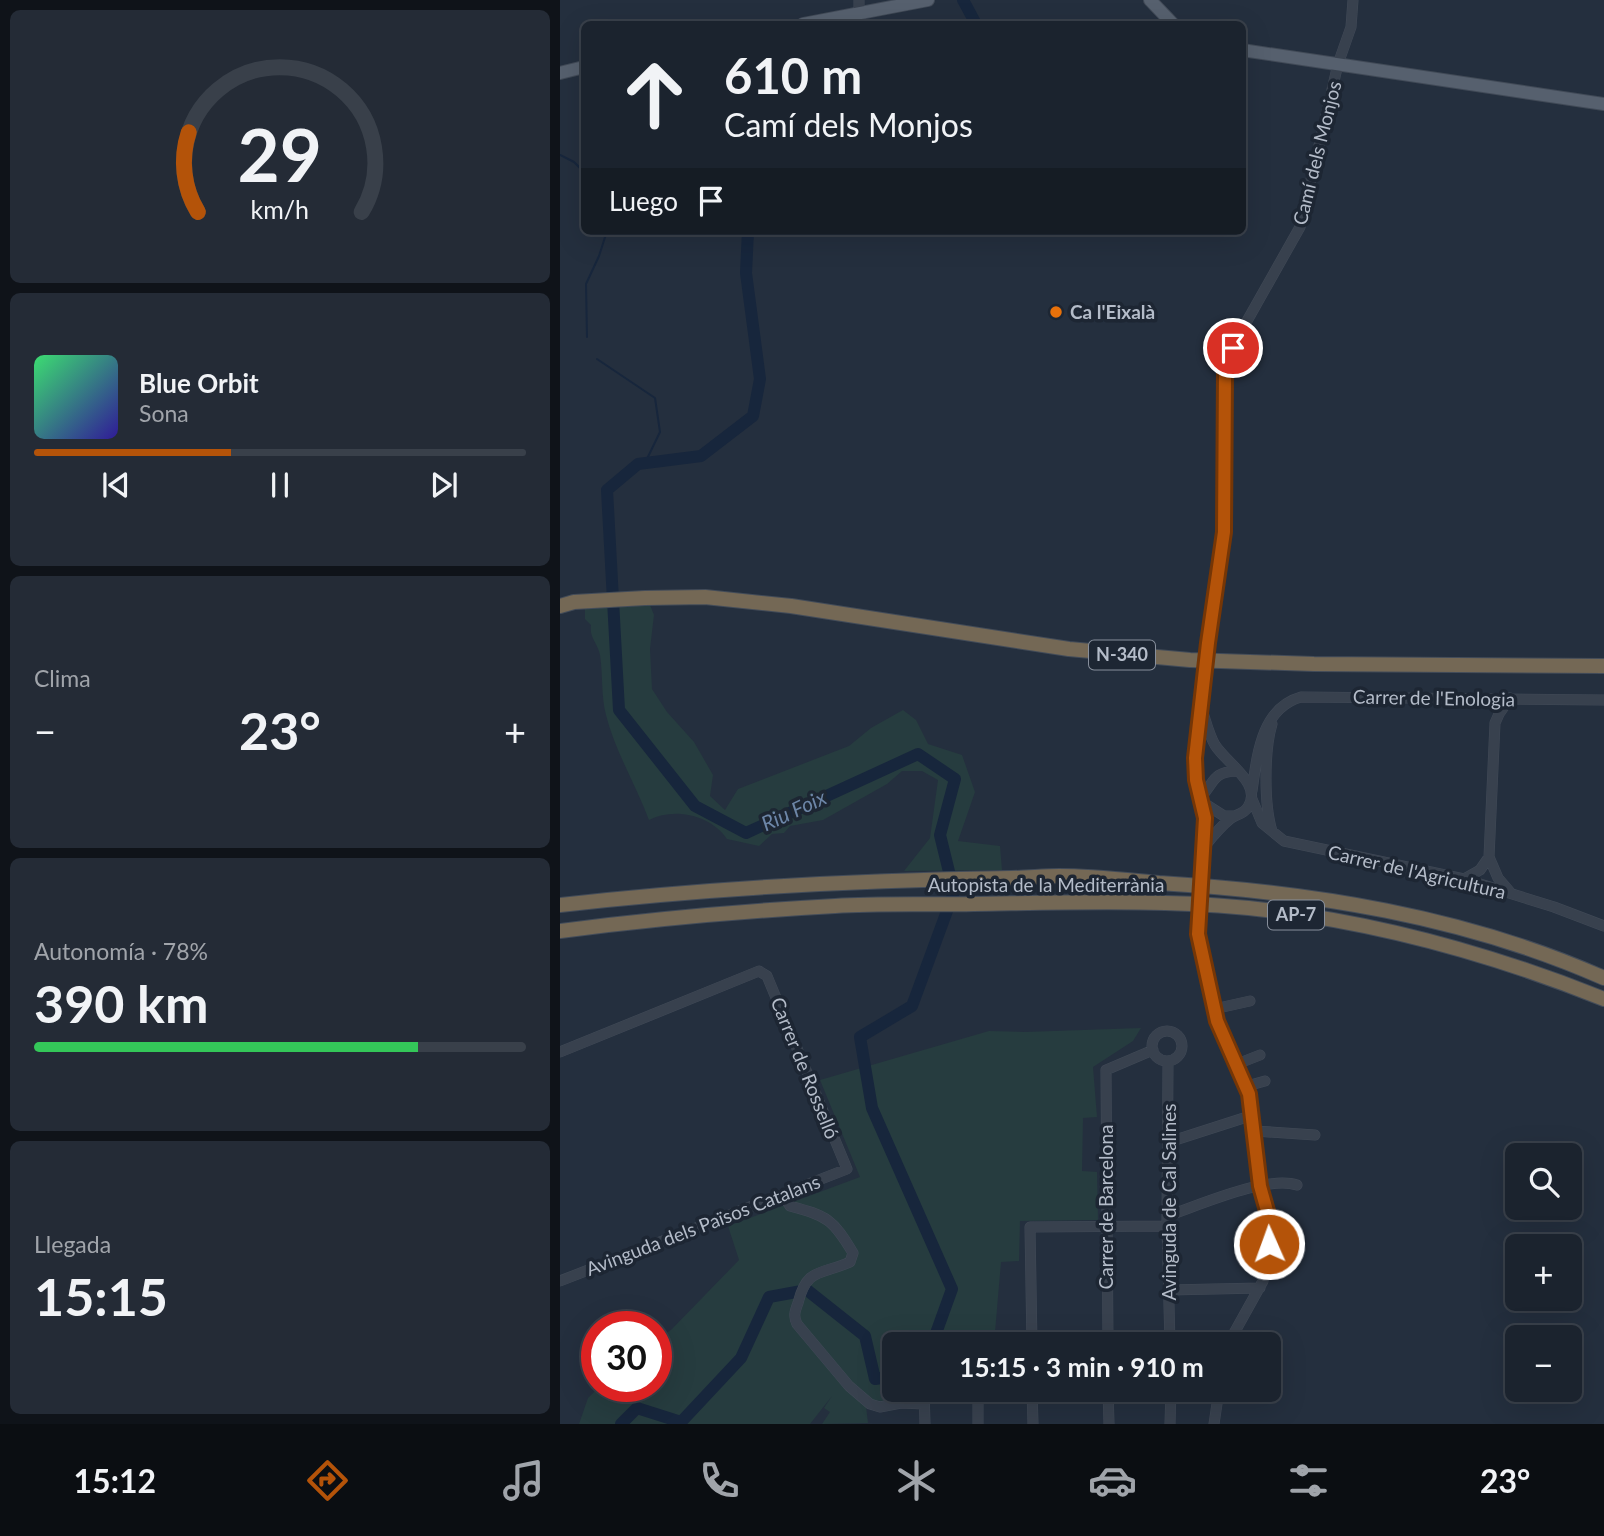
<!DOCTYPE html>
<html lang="es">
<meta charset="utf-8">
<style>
:root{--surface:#1b232e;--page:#242b36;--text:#f1f3f6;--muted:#a0a4aa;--line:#39404a;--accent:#b45309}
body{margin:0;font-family:Lato,sans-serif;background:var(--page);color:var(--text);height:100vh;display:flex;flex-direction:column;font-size:26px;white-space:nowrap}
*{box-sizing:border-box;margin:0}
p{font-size:23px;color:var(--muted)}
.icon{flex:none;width:38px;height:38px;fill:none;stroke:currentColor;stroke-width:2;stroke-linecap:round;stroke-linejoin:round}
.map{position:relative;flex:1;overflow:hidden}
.side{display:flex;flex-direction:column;gap:10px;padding:10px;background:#0f1319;width:560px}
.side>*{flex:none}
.banner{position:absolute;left:21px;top:21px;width:665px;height:214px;border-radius:10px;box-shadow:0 7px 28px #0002,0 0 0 2px var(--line);background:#1b232e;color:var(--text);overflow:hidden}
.controls{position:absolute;left:945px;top:1143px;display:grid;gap:14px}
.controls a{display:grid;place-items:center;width:77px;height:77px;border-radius:10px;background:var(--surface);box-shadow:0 7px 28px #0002,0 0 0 2px var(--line);font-size:35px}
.speed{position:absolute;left:21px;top:1311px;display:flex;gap:14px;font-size:35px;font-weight:700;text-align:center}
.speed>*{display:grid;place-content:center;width:91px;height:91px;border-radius:50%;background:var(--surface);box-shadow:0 7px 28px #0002,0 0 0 2px var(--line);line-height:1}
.speed .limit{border:10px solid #d22;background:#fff;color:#111}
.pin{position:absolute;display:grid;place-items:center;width:60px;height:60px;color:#fff;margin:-30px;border:4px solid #fff;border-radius:50%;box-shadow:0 2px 7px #0007}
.me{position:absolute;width:77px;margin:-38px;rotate:358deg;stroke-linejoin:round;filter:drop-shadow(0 0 5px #0008)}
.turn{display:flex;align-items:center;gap:24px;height:147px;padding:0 28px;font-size:32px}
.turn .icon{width:91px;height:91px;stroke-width:2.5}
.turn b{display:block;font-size:49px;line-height:60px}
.then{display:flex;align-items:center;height:66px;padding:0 28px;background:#0003;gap:14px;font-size:26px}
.big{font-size:52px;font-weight:700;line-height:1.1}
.side .tile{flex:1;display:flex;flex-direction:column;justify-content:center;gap:10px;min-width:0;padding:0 24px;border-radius:10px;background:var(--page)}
.side .dial{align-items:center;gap:0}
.dial svg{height:182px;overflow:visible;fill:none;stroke:var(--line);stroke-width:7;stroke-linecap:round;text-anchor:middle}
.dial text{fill:var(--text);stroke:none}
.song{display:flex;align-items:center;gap:21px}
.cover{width:84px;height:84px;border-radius:10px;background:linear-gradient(135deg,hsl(140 70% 55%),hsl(250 70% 35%))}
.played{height:7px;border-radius:4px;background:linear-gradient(90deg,var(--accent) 40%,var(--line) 40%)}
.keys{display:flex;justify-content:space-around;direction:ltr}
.heat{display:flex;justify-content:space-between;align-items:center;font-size:38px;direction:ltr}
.charge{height:10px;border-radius:5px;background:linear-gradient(90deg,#34c759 78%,var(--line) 0)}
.trip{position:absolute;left:322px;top:1332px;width:399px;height:70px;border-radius:10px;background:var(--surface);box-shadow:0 7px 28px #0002,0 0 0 2px var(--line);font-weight:700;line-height:70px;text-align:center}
.tab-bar{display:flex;height:112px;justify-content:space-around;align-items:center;background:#0b0e12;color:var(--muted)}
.tab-bar .icon{width:49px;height:49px}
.tab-bar .active{color:var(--accent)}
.tab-bar b{font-size:32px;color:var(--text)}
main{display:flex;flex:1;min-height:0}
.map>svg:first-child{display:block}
.green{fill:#263c3f}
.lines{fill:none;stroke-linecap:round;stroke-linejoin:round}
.stream{stroke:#17263c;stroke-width:2}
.river{stroke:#17263c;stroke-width:12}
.minor-casing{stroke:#414a57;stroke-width:11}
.major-casing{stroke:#414a57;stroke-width:14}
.highway-casing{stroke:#434c59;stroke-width:16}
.minor{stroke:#38414e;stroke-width:10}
.major{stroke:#56606e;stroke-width:12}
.highway{stroke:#746855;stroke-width:14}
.minor-bridge-casing{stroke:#414a57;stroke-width:11;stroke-linecap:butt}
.minor-bridge{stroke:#38414e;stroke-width:10}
.route-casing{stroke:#753606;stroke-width:18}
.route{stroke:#b45309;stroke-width:12}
.food-dot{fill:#e8710a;stroke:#1d2633;stroke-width:2.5}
.labels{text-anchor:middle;stroke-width:7;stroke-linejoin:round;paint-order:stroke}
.shield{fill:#1d2633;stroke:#878f9c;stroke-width:2}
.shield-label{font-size:18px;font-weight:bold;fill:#b4bcc9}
.street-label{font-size:19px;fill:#b4bcc9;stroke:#1d2633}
.poi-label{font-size:19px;font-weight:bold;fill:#b4bcc9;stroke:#1d2633;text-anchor:start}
.water-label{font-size:21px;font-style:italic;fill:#6d86a8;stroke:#1d2633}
</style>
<main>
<section class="side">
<div class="tile dial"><svg viewBox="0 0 100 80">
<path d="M14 69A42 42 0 1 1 86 69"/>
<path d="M14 69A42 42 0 0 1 10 34" stroke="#b45309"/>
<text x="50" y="56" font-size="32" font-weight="700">29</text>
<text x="50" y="72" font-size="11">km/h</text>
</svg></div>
<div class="tile">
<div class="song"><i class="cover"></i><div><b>Blue Orbit</b><p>Sona</p></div></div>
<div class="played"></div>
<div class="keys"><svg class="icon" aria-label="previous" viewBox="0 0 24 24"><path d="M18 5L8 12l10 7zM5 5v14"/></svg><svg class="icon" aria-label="pause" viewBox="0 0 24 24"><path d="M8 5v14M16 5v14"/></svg><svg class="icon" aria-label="next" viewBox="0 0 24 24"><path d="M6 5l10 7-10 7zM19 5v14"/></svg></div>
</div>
<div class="tile"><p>Clima</p>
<div class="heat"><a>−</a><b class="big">23°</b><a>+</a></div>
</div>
<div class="tile"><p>Autonomía · 78%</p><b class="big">390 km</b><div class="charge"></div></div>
<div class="tile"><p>Llegada</p><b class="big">15:15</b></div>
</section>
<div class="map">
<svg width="1044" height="1424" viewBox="0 0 1044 1424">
<rect width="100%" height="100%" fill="#242f3e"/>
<path class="green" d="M90,605L94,615L90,649L92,689L107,712L134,742L153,775L150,796L165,810L178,789L289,746L311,728L343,710L356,720L368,744L402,755L415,792L398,841L440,846L442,870L344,871L370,838L378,780L362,771H342L327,784L263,820L230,826L224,833L212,834L199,846L167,839C151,815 114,807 89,820C76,785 55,751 46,715C41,696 43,674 40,655C38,643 29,638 31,625L25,619V609Z
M581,1028L573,1041L533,1067L537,1117L523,1118L522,1171L537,1172L538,1220L460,1221L459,1261L441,1262L434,1344H334V1390H360V1400L314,1401L288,1379L306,1406L308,1423L262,1424L270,1412L264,1408L272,1396L250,1424H19L28,1398L40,1386H96V1341L112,1329L179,1260L168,1226L300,1177L260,1080L429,1031L465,1032Z"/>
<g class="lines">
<path class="stream" d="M0,155L14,162L24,172
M27,337L26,284L39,256L47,231
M37,359L95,398L100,432L85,463"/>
<path class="river" d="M403,0L416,24
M188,231L186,273L200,379L193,416L141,456L78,464L47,490L59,710L135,806L186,833L358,754L395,779L380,835L394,892L352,1006L300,1037L312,1108L392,1289L375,1336L369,1344
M61,1424L77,1408L121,1422L181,1358L209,1297L247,1290L305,1336L315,1379L334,1376"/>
<defs>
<path id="minor" d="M299,0V14
M647,643L664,532L667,364L687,321L740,227L778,64L791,27L793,0
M950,698L939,714L935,723L929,857L938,878L950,892
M640,704C645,717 648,733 655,745C667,764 703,784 688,807C683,815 676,814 670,819C660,827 652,837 644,847
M640,706L634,771L645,818L644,847
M712,724C704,751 704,805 712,831
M692,791C697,756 701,708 741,697L1044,700
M640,798C655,783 651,772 677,771
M692,799L702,823L724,841L904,879L994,907L1044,926
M642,802L664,816H673
M904,879L920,870L929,857
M638,934L657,1021L689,1094L700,1186L707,1207L710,1229L703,1281L668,1344
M654,1009L690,1001
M592 1046a15 15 0 1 1 30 0a15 15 0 1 1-30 0Z
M0,1052L199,971L207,976L287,1169L0,1281
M608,1061L607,1226L610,1344
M677,1064L700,1055
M687,1086L705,1081
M695,1131L755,1135
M609,1142L693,1115
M222,1194L230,1206C267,1216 273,1219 293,1253L290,1262C261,1275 247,1267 238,1303C235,1311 233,1316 237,1324L289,1386L310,1404L320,1407L341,1403L364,1404
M607,1216C640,1205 707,1175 737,1185
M609,1290L700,1288
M472,1344L470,1227L607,1226
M548,1344L546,1070L593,1050
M364,1390L365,1424
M472,1390L473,1424
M548,1390L549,1424
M418,1424V1390
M610,1424L611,1390
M654,1424L659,1390"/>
<path id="major" d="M590,0L613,24
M243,24L368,0
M682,50L1044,104
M0,73L24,67"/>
<path id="highway" d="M0,606L14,602L85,598L145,597L231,606L509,649L630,660L754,664L1044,666
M0,905C150,888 300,880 451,878C467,878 483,876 499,876C532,876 566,880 599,883C751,892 904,916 1044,978
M0,931C91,919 183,911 275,906C321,903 368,905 414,904C477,903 541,901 605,903C756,906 904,943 1044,999"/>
</defs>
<use href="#minor" class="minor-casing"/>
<use href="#major" class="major-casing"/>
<use href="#highway" class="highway-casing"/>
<use href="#minor" class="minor"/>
<use href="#major" class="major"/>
<use href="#highway" class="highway"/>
<defs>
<path id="minor-bridge" d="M642,691L647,643
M638,934L644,847"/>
</defs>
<use href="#minor-bridge" class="minor-bridge-casing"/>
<use href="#minor-bridge" class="minor-bridge"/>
</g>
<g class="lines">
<defs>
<path id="route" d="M673,348L665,372L664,532L648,643L635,758L636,780L645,818L638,934L657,1021L689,1094L700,1186L709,1218V1244"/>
</defs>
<use href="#route" class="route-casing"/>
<use href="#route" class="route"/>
</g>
<circle class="food-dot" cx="496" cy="312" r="7"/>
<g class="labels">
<g class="shield">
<rect x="529" y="640.5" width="66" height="29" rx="5"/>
<rect x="708" y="900.5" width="56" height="29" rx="5"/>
</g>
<g class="shield-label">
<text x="562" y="661">N-340</text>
<text x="736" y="921">AP-7</text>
</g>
<g class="street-label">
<text transform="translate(757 153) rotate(-76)" y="7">Camí dels Monjos</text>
<text transform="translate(874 698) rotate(1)" y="7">Carrer de l'Enologia</text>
<text transform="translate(857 872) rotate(13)" y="7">Carrer de l'Agricultura</text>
<text x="486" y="892">Autopista de la Mediterrània</text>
<text transform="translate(245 1068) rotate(68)" y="7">Carrer de Rosselló</text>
<text transform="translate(609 1202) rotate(-90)" y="7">Avinguda de Cal Salines</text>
<text transform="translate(546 1207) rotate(-90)" y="7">Carrer de Barcelona</text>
<text transform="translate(143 1225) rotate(-21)" y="7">Avinguda dels Països Catalans</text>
</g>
<g class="poi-label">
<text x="510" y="319">Ca l'Eixalà</text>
</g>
<g class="water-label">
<text transform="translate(234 811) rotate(-25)" y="7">Riu Foix</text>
</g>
</g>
</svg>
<div class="controls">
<a><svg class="icon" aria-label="search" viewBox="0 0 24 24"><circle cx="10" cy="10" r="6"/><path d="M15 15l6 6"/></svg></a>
<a>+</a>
<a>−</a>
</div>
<div class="speed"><div class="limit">30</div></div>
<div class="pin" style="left:673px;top:348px;background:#d93025"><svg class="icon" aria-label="arrive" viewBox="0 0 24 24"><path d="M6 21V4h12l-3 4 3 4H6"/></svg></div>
<svg class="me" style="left:709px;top:1244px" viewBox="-20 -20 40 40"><circle r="17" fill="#b45309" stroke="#fff" stroke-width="3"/><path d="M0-11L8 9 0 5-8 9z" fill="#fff"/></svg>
<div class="trip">15:15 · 3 min · 910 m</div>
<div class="banner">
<div class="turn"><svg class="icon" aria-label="ahead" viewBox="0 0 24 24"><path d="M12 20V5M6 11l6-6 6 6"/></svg><div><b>610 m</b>Camí dels Monjos</div></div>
<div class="then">Luego<svg class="icon" aria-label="arrive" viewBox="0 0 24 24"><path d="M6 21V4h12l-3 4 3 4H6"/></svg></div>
</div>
</div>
</main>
<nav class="tab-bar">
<b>15:12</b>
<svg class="icon active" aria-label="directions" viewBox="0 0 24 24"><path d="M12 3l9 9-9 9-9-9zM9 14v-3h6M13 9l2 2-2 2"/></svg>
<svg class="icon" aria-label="music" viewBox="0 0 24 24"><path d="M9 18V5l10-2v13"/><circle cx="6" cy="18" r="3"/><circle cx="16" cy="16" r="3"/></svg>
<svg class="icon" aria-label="phone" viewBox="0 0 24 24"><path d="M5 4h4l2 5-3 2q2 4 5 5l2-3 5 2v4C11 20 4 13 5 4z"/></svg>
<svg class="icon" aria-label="climate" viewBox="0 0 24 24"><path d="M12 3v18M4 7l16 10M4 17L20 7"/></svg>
<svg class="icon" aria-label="car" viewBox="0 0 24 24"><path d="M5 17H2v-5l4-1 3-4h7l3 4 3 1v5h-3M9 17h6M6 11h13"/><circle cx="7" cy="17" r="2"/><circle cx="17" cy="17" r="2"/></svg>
<svg class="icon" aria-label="filters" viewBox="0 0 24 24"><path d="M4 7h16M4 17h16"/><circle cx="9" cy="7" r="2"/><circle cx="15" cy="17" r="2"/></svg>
<b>23°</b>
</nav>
